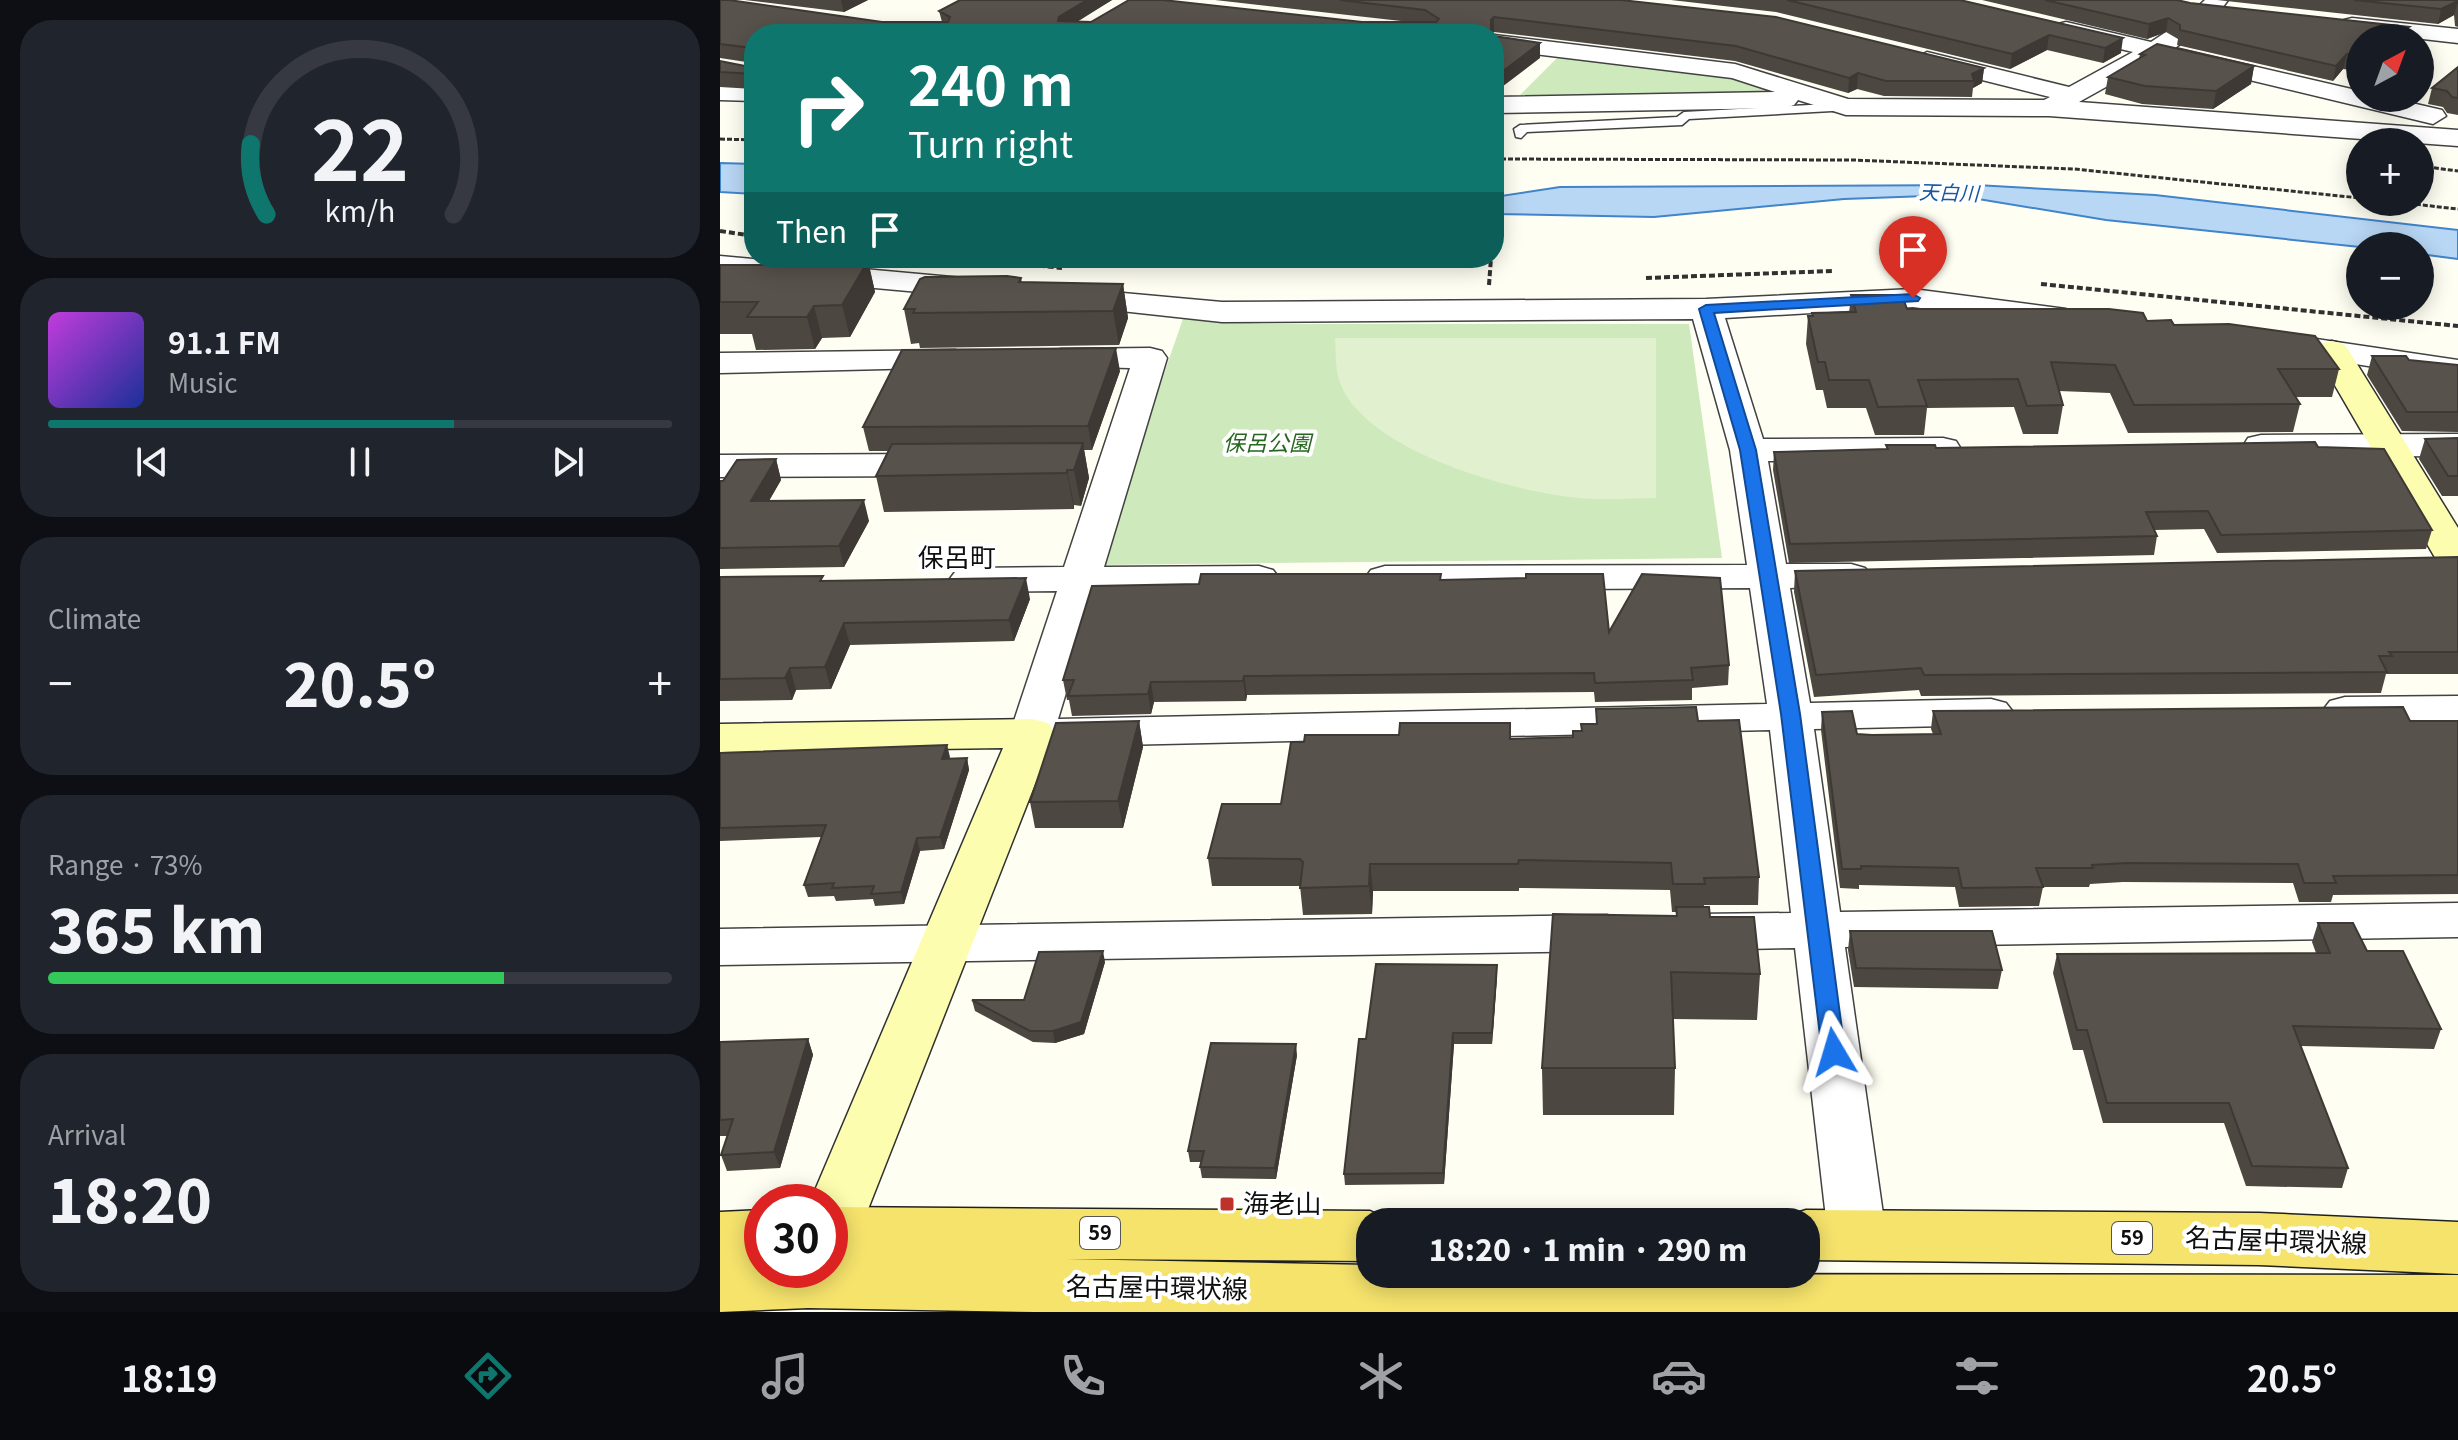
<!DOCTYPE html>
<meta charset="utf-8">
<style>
:root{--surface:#171b24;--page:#20242c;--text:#f1f3f6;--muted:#9ea1a6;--line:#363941;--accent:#0f766e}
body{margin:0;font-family:Georgia,"Noto Sans JP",serif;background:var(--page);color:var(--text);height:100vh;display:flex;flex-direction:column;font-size:30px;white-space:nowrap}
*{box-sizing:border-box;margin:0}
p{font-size:26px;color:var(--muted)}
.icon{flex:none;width:44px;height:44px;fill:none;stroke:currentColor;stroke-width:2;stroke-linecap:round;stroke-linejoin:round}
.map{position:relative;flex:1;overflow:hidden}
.sheet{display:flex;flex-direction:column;gap:20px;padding:20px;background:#0d0f14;width:720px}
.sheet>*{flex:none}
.banner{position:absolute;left:24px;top:24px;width:760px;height:244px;border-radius:32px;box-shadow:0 4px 20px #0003;background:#0f766e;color:#fff;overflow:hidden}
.needle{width:52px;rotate:41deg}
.fabs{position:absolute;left:1626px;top:24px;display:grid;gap:16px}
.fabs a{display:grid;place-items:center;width:88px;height:88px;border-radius:50%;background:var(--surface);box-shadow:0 4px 20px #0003;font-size:40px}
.speed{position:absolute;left:24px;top:1184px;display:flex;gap:16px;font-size:40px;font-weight:700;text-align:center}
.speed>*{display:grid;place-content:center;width:104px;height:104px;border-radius:50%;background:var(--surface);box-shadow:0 4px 20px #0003;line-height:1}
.speed .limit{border:12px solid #d22;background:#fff;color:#111}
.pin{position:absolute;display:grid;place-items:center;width:68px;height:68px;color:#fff;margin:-82px -34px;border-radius:50% 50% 50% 0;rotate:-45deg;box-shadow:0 0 8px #0007}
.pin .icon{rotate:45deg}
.me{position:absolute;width:88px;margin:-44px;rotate:353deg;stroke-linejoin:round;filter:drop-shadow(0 0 6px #0008)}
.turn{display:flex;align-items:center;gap:28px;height:168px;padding:0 32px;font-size:36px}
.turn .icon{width:104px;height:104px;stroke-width:2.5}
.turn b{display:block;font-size:56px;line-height:68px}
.then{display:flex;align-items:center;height:76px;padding:0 32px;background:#0003;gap:16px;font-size:30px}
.big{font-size:60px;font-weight:800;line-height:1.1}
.sheet .widget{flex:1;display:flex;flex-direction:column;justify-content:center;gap:12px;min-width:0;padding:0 28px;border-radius:32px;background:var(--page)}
.sheet .dial{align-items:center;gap:0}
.dial svg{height:208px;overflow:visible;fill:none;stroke:var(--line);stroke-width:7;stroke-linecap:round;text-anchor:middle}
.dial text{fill:var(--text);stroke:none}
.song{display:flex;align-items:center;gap:24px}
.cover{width:96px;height:96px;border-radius:12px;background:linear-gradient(135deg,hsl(290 70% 55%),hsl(230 70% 35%))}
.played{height:8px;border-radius:4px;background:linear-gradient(90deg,var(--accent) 65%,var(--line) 65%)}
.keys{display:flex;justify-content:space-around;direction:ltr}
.heat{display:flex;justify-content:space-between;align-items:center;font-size:44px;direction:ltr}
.charge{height:12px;border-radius:6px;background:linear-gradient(90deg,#34c759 73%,var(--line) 0)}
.trip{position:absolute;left:636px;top:1208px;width:464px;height:80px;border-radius:32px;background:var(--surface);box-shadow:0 4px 20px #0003;font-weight:800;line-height:80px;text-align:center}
.tab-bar{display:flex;height:128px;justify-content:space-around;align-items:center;background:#090b0e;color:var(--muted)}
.tab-bar .icon{width:56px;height:56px}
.tab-bar .selected{color:var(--accent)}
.tab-bar b{font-size:36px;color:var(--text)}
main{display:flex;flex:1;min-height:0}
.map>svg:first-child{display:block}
.green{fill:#cee9bc}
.pitch{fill:#e1f0ce}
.water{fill:#b8d7f5;stroke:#4084cb;stroke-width:2}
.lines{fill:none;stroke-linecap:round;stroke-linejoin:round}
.lane-casing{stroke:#424242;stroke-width:3}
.street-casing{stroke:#424242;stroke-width:3}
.secondary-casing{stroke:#313131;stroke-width:3}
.primary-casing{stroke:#202020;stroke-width:3}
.path-far1{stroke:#313131;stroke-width:3;stroke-dasharray:5 2;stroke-linecap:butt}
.path{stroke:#313131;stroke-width:4;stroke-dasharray:6 3;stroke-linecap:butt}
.lane{fill:#fff;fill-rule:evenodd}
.street{fill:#fff;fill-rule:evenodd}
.secondary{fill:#fdfdaf;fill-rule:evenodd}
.primary{fill:#f5e36c;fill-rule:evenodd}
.wall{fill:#4c4741}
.shaded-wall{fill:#3e3935}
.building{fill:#58524c;stroke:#3e3935;stroke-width:2}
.route{fill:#1a73e8;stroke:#114b97;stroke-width:2}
.poi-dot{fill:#bd332a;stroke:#fff;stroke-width:3}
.labels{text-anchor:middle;stroke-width:8;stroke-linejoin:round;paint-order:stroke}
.far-water-label{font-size:20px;font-style:italic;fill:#1a57a0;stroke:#fff}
.shield{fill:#fff;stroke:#575757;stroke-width:2}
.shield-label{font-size:20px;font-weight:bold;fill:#0f0f0f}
.park-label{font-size:22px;font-style:italic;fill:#276720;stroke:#fff}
.quarter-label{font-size:26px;fill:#0f0f0f;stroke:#fff}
.near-poi-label{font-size:26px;fill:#0f0f0f;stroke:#fff;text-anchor:start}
.near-street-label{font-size:26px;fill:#0f0f0f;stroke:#fff}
</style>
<main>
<section class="sheet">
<div class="widget dial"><svg viewBox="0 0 100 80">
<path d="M14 69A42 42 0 1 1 86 69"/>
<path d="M14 69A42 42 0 0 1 8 42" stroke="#0f766e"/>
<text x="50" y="56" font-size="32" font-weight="700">22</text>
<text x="50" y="72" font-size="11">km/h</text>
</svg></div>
<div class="widget">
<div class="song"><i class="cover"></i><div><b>91.1 FM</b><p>Music</p></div></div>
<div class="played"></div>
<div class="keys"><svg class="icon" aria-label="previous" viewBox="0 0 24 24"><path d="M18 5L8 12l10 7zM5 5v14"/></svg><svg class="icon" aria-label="pause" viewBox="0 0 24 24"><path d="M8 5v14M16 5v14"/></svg><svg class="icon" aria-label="next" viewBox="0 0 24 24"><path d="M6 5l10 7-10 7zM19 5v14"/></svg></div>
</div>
<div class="widget"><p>Climate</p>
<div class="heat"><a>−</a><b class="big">20.5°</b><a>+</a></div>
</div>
<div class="widget"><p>Range · 73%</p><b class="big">365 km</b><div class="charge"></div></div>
<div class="widget"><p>Arrival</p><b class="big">18:20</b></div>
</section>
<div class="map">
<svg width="1738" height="1312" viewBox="0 0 1738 1312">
<rect width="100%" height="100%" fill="#fffef2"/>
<path class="green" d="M841,54L1001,75L1053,90L1047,96L795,100Z
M463,319L545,324H969L1002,558L377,565Z"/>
<path class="pitch" d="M615,338H936V498C908,498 878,501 851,497C787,490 641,449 619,380C615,368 616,351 615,338Z"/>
<path class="water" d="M0,163L34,164V194L0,192Z
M1256,185L1435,195L1738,230V259L1700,254V246L1640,247L1386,220L1234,195L1124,199L934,217L774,214V197L840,187Z"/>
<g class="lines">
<defs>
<path id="lane" d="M1126,103L1132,107L1130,110L969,119L962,125L807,132L801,138L796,137L794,129L800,125L957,117L964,112Z"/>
<path id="street" d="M1485,0H1508L1495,18L1455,48L1640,91V98H1670L1722,110L1726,116L1713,124L1438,58L1359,102L1738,130V146L1329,116L1126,115L1078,100L1074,105L1065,108L774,113V97L1055,92L1012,78L774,49V35L1015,64L1128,99L1324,100L1330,97L1198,64L1195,59L1207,52L1349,87L1413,52L1338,34L1334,29L1338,24L1346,22L1431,42L1461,22Z
M1632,18L1738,29V43L1624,30L1620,25L1624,20Z
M0,84L34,85V101L0,100Z
M0,256L254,279L265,281L270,288L265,295L254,297L0,274Z
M348,288L502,302L986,299L1193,289L1346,309L1351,316L1346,323L1335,326L1193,307L1005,318L1043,439L1223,438L1236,441L1241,449L1236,457L1223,460L1048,461L1066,564H1131L1145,568L1151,576L1145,584L1070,588L1090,703L1271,699L1286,703L1293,712L1286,721L1271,725L1094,729L1120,912L1738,903V937L1125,947L1166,1235L1158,1252L1137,1259L1116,1252L1108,1235L1075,948L977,950L959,944L952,932L959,920L977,914L1071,913L1050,730L312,747L296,743L290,733L337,591L249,592L235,588L229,580L235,572L249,568L344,567L410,368L329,366L324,359L329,352L341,349L430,348L442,351L447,358L384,567L539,566L553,570L559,578L553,586L539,590L377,591L338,719L1047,704L1030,588L665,590L651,586L645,578L651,570L665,566L1027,565L1010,450L973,319L502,322L337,304L332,297L337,290Z
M1576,336L1738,360V380L1564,353L1560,346L1564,339Z
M235,350L247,353L252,360L247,367L0,373V353Z
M1738,434V456L1541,457L1528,454L1523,446L1528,438L1541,435Z
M219,454L232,457L237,465L232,473L219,476L0,477V455Z
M1738,696V722L1625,723L1610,719L1603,710L1610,701L1625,697Z
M887,915L905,921L912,933L905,945L887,951L0,965V929Z"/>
<path id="secondary" d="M1612,341L1624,344L1629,351L1738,528V573L1723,570L1717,561L1595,351L1600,344Z
M312,719L328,723L335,733L141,1227L132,1245L110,1252V1202H90L283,748L0,752V724Z"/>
<path id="primary" d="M110,1207L650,1211L674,1222H650V1261L346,1259L650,1265V1274L1738,1275V1312H315L88,1308L0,1312V1212L42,1210V1270H110Z
M1086,1210L1539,1213L1738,1222V1274L1539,1265L1086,1260V1222H1062L1064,1217Z"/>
</defs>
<use href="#lane" class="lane-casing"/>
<use href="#street" class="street-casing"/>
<use href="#secondary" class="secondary-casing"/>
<use href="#primary" class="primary-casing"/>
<path class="path-far1" d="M0,139L34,140
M774,159L1133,160L1354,169L1640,198
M1700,166L1738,171
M1675,202L1738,209"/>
<path class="path" d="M0,231L34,236
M265,260L342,268
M926,278L1112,271
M1321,284L1738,326
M769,285L771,258"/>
<use href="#lane" class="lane"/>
<use href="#street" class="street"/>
<use href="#secondary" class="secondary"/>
<use href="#primary" class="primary"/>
</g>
<path class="wall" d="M0,0L162,22H222L219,11L240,0H392L357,22H690L495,0H902L1264,68L1262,83L1253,88L1252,97L1164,96L1137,89L1128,93L1015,61L774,32L772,34H34V89L0,87V61L30,67L33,64V63L0,58V60Z
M25,0H148L124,12Z
M951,0H1240L1401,53L1383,63L1327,50L1290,69L1056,12Z
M1262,0H1457L1470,3L1689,27L1686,38H1640L1632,70L1623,69L1613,81L1457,45L1458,39L1446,32L1427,39Z
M1497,0H1738V27L1735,26L1734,15L1718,24Z
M1420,54L1534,66L1531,84L1493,109L1422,104L1385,94L1388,77L1419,59Z
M1738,67V115L1727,113L1723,107L1708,104L1712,88Z
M148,261L155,292L130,337L102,338L95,349L36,350L32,334H0V265H62Z
M301,278L302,283L403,284L408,318L399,345L200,348L199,343L191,344L184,309Z
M1131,295L1187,309L1427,321L1454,325L1619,369L1612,397H1576L1580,404L1573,432L1408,433L1390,393L1339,391L1343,405L1338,434H1303L1294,407L1207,408L1204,435H1155L1146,408H1107L1103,390H1096L1086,344L1088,316H1092V313H1129Z
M1652,356L1738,365V432L1682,431L1647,375Z
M400,371L372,450H364L369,478L361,506L354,505V509L164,512L156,476L168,451H149L143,427Z
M1738,438V496H1722L1699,459L1705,439Z
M1166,445L1216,448L1598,447L1712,530L1706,549L1497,553L1484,529L1434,530L1437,536L1434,555L1069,563L1053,470L1054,452L1166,449Z
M56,459L61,480L49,501L149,521L124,567L0,569V481H3Z
M1738,557V674H1666L1661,693L1201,696L1199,690L1094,697L1074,592L1075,571Z
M0,577L104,581L310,599L294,641L130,645L111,689L76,690L72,700L0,701Z
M721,580L889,632L1009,665L1008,685L972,688V700L875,702L874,692L527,695L526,701L434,702L431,714L352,716L349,700H347L343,680Z
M876,709L978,721L1039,877L1038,905H984V907L990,917L1040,974L1037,1020L953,1019L955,1068L954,1115H823L822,1068L956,916V912H952L950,890L799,888V891H653L652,914L583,915L580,886H492L488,858L561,804L790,739L853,737L861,731L876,724Z
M1213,711L1738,721V894L1613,895L1611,902H1579L1573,883L1403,882L1370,884L1369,887H1323L1319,906L1239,907L1235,887L1139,885V889L1120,888L1101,730L1102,712L1137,734L1152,735L1213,734L1211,729Z
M419,721L423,747L403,828H315L310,802Z
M227,745L229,759L247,758L249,770L224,849L200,851L184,904L155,906L153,899L116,901L114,896L88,897L84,885L101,837L0,841V753Z
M1598,923L1647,951L1721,1029L1714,1049L1581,1046L1628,1168L1622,1188L1526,1186L1504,1123H1383L1363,1050H1353L1333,973L1337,954L1596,953L1592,942Z
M1130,931L1282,970L1278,989L1134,987L1128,950Z
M385,962L364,1034L335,1043L313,1042L255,1011L252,1000H304Z
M777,965V976L772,1044H734L724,1184L625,1185L624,1174L646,1039Z
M88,1039L93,1055L60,1168L7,1171L1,1155L8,1136H0V1042Z
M577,1055L556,1179L482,1178L480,1167L481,1162H470L468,1151Z"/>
<path class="shaded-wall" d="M121,0H148L124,12Z
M367,0H392L341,31L338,21L339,17Z
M1738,1L1734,15L1718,24L1721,9Z
M774,17V32L771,34V20Z
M1448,18L1446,32L1427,39L1429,24Z
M1689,27L1686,38H1668Z
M1329,35L1327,50L1290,69L1292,54Z
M1403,38L1401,53L1383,63L1385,48Z
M820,43V58L774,93V78Z
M1640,53V66L1632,70L1635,55Z
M1627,54L1623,69L1613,81L1616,66Z
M1534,66L1531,84L1493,109L1496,91Z
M1264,68L1262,83L1253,88L1254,81L1252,74Z
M1138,73L1137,89L1128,93L1129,78Z
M148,261L155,292L130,337L122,305Z
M403,284L408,318L399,345L393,311Z
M94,306L102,338L95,349L87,317Z
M396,348L400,371L372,450L368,426Z
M363,443L369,478L361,506L354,470Z
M56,459L61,480L37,521L31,501Z
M347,470L354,505V509L347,473Z
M144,500L149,521L124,567L119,546Z
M306,578L310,599L294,641L289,620Z
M124,623L130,645L111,689L105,667Z
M70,668L76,690L72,700L65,678Z
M524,676L527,695L526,701L523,681Z
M431,682L434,702L431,714L428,694Z
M419,721L423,747L403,828L398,801Z
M227,745L230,757L225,771L222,759Z
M247,758L249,770L224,849L220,837Z
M197,838L200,851L184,904L181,892Z
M650,864L653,891L652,914L649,886Z
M383,951L385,962L364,1034L335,1043L333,1031Z
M777,965V976L772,1044V1033Z
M733,1033L734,1044L724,1184L723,1173Z
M88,1039L93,1055L60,1168L54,1152Z
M576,1044L577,1055L556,1179L555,1168Z"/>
<path class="building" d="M0,0H9L162,22H228L230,17L219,11L240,0H367L339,17L338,21L371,22L409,0H443L642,22H716L719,19L705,10L620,0H901L1056,17L1264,68L1252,74L1254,81H1166L1138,73L1129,78L1016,46L774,17L771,20V34H34V74L0,72V61L30,67L33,64L32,48L0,44Z
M1067,0H1240L1403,38L1385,48L1329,35L1292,54Z
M1325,0H1457L1470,3L1689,27L1668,38H1640V53L1635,55L1627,54L1616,66L1460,30V25L1448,18L1429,24Z
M1634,0H1738V4V1L1721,9Z
M774,36L820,43L774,78Z
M1437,44L1534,66L1496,91L1425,86L1388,77L1425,55L1420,54Z
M1738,67V98L1732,97L1727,91L1712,88Z
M66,259L148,261L122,305L94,306L87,317H27L38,302H0V265H62Z
M287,276L301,278L299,282L403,284L393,311L193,313L195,309H184L200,279L205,277Z
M1131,295H1182L1187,309H1389L1423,313L1427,321L1451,320L1454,325L1509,324L1595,336L1619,369H1558L1580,404L1414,405L1395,365L1331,362L1343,405L1307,406L1298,379L1198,380L1207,406L1158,407L1149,380H1109L1105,362H1098L1088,316H1093L1092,313L1136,312Z
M396,348L368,426L143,427L182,350Z
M1652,356H1686L1689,360L1738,365V412H1687Z
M1738,438V476H1728L1705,439Z
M1595,442L1598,447L1664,449L1712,530L1501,535L1488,511L1426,512L1437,536L1070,544L1054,452L1168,449L1166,445H1215L1216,448Z
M363,443L354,470H347V473L156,476L172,444Z
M56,459L31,501L144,500L119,546L0,548V481H3L17,460Z
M1738,557V652H1669L1672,656H1659L1667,672L1204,675L1201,668L1096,675L1075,571Z
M481,574H721L720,580L806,578V574H883L889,632L922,574L1000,578L1009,665L971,668L973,680L875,683L874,673L524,676L523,681L431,682L428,694L348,696L354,680H343L372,586L479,584Z
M103,576L100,581L306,578L289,620L124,623L105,667L70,668L65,678L0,679V577Z
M976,707L978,721L1019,720L1039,877L984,878L985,884H953L951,863L799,860L798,864H650L649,886L580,888L583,862L580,859L488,858L502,804H561L571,742H584L585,735H679L680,723H790V739L853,737V731H862L861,724H877L876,709Z
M1683,707L1690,721H1738V875L1613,876L1616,883H1584L1578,864L1407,863L1372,865L1373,868H1316L1323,887L1242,888L1238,868L1141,866V869H1122L1102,712L1132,711L1137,734L1152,735L1221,734L1213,711Z
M419,721L398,801L310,802L336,723Z
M227,745L222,759L247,758L220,837L197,838L181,892L151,894L154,886L112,888L114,883L84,885L106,825L0,828V753Z
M956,907H989L990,917H1034L1040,974L951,972L955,1068H822L833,914L957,916Z
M1598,923H1633L1647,951H1683L1721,1029L1573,1026L1628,1168L1532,1166L1509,1103H1387L1367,1030H1357L1337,954L1610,953Z
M1130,931H1272L1282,970L1136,968Z
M383,951L361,1022L333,1031H310L252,1000H304L319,952Z
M656,964L777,965L772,1033H733L723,1173L624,1174L639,1039H646Z
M88,1039L54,1152L1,1155L13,1119L0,1120V1042Z
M491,1043L576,1044L555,1168L480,1167L484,1151H468Z"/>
<path class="route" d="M1193,294L1200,298L1198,301L994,313L1036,450L1080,714L1125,1052L1122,1058H1106L1102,1052L1061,714L1020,450L979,309L986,305Z"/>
<rect class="poi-dot" x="499" y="1196" width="16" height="16" rx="4"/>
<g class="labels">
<g class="far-water-label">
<text transform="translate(1229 193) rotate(2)" y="7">天白川</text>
</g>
<g class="shield">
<rect x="360" y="1217" width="40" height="32" rx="6"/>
<rect x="1392" y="1222" width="40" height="32" rx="6"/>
</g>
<g class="shield-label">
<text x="380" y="1240">59</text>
<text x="1412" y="1245">59</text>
</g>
<g class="park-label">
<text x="547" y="451">保呂公園</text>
</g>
<g class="quarter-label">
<text x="237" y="567">保呂町</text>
</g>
<g class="near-poi-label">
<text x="523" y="1213">海老山</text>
</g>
<g class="near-street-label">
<text transform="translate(1556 1241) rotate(2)" y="9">名古屋中環状線</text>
<text transform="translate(437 1288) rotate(1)" y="9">名古屋中環状線</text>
</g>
</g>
</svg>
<div class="fabs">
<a><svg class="needle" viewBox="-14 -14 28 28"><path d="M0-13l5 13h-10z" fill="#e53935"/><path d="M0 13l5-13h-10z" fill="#9ea1a6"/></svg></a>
<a>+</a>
<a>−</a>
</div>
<div class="speed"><div class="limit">30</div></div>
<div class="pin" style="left:1193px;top:298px;background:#d93025"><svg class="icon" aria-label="arrive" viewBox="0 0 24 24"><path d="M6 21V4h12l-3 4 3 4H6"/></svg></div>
<svg class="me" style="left:1114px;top:1052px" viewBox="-20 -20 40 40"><path d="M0-17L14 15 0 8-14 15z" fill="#1a73e8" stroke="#fff" stroke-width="4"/></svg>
<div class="trip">18:20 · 1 min · 290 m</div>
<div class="banner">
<div class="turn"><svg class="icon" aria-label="right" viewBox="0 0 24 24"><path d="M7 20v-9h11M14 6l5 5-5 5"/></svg><div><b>240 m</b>Turn right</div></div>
<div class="then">Then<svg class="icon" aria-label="arrive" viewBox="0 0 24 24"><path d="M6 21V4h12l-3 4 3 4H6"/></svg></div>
</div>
</div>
</main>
<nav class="tab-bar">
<b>18:19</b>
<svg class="icon selected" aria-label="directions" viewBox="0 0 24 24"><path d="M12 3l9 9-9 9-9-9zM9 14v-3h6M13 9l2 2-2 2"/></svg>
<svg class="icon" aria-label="music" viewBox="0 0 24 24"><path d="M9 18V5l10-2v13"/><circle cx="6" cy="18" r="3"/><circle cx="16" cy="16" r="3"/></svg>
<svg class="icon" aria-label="phone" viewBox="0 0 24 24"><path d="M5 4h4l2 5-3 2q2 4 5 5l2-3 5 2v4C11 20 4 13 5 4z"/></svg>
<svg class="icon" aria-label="climate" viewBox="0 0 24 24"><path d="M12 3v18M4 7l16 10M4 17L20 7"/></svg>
<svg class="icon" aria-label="car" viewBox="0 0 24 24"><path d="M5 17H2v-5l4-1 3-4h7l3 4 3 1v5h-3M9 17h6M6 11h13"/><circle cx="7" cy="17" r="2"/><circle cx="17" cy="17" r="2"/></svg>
<svg class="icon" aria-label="filters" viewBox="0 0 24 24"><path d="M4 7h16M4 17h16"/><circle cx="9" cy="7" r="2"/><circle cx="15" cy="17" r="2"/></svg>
<b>20.5°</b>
</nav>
